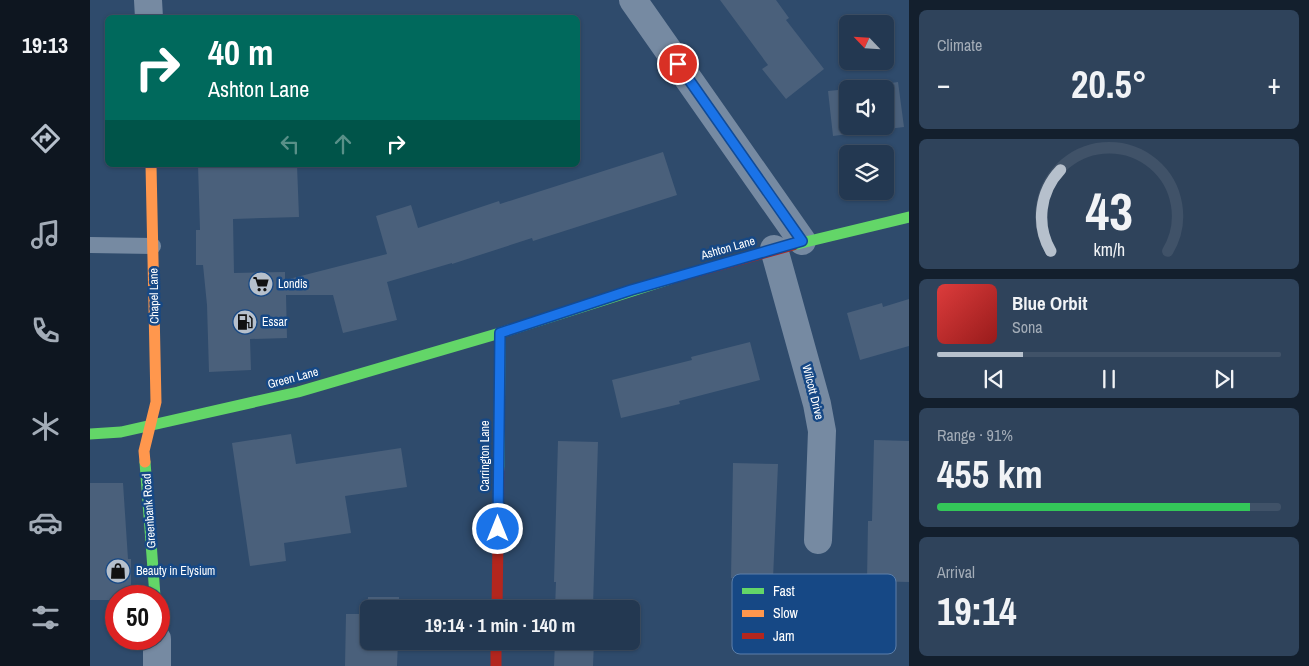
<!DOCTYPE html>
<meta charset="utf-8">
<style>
:root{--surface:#233851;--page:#2f435b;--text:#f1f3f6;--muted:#a3acb7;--line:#405268;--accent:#b6c0cc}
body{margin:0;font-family:"Archivo Narrow",sans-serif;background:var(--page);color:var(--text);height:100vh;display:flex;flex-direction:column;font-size:19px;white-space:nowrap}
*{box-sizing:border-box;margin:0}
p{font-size:16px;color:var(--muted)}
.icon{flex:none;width:28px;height:28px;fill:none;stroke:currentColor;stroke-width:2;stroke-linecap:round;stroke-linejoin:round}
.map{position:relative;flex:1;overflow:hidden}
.details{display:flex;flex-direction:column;gap:10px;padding:10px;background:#131f2d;width:400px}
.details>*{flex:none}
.banner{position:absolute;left:15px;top:15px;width:475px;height:152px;border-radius:8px;box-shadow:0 1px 4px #0004,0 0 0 1px var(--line);background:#00695c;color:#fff;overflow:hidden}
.needle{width:32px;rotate:295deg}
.controls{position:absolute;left:749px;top:15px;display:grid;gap:10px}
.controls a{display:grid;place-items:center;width:55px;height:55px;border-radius:8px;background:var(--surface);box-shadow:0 1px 4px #0004,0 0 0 1px var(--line);font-size:25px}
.speed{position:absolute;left:15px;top:585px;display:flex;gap:10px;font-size:25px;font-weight:700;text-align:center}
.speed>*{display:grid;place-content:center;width:65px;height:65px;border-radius:50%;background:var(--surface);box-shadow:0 1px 4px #0004,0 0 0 1px var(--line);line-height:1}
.speed .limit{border:8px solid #d22;background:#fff;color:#111}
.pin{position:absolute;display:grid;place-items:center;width:42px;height:42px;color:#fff;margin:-21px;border:2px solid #fff;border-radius:50%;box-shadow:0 1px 5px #0007}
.me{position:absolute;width:55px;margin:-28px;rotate:0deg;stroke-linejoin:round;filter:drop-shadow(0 0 4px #0008)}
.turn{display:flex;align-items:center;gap:18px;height:105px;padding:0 20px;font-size:22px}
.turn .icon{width:65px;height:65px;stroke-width:2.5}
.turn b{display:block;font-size:35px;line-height:42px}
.lanes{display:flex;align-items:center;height:48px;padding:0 20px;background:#0003;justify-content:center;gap:25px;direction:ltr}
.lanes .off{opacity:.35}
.big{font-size:38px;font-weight:700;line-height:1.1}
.details .tile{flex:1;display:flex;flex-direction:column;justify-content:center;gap:8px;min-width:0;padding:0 18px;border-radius:8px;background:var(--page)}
.details .dial{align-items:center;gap:0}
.dial svg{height:130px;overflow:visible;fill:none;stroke:var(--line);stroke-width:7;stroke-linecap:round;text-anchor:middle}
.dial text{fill:var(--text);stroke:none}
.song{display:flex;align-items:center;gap:15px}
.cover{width:60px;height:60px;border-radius:8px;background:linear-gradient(135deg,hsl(0 70% 55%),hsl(0 70% 35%))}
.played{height:5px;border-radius:2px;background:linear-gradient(90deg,var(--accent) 25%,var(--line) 25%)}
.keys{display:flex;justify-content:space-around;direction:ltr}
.heat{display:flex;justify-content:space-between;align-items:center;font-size:28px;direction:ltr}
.charge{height:8px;border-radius:4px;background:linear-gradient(90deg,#34c759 91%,var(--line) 0)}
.trip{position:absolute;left:270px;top:600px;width:280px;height:50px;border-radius:8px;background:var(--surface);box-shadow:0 1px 4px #0004,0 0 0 1px var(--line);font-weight:700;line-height:50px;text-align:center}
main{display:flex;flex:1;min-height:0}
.tab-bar{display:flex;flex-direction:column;width:90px;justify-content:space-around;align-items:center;background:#0e1620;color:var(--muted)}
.tab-bar .icon{width:35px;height:35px}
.tab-bar .current{color:var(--accent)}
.tab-bar b{font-size:22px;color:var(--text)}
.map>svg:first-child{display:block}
.building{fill:#4a607b}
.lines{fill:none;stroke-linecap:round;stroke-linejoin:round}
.lane{stroke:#768aa2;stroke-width:16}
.street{stroke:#768aa2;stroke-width:28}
.fast{stroke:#63d668;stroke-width:11}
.slow{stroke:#ff974d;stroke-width:11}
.jam{stroke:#b3261e;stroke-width:11}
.route-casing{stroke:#114b97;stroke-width:12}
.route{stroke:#1a73e8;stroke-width:9}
.labels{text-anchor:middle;stroke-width:5;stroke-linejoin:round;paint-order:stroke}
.street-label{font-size:12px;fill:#fff;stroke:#164885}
.poi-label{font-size:12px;fill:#fff;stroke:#164885;text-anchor:start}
.key{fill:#164885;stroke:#5c7faa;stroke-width:1}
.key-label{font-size:14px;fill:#fff}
</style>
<main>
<nav class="tab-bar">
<b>19:13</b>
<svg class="icon current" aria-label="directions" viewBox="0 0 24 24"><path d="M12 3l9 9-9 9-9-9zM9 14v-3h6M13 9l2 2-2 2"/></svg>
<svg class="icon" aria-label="music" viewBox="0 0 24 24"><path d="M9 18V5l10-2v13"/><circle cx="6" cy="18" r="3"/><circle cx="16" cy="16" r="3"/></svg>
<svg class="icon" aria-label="phone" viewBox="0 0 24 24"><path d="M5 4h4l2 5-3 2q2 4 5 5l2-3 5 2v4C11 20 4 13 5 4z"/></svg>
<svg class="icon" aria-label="climate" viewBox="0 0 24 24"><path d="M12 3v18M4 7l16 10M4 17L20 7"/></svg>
<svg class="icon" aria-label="car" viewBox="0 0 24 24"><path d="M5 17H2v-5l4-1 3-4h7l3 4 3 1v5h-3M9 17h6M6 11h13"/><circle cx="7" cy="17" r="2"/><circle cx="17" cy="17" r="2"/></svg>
<svg class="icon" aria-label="filters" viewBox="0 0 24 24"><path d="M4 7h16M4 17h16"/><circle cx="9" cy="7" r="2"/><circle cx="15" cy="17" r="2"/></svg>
</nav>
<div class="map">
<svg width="819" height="666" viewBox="0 0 819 666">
<rect width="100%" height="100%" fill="#2f4b6c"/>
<path class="building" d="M630,0H686L699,18L696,20L734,69L696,99L672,69L678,65Z
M808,82L814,127L743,136L738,91L758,89V126H795V89H759Z
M573,152L587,195L443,241L442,238L362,264V263L297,282L307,320L253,333L243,295H196L197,338L160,339L161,370L119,372L117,305L113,265H106V230H110L108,165H207L209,217L143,219L144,273L195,272V280L297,254L286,216L321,205L328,228L409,201L410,204Z
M819,299V346L770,360L757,313L792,303L793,307Z
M660,342L670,380L589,401L590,404L531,418L522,380L602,360L601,357Z
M201,434L206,464L311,448L317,487L255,496L261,533L194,543L196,561L160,566L142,443Z
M784,440L819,441V582L777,581L778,521H782Z
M468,441L508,442L503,606H505V609H465L466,582H464Z
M643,463L688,464L683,579L641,578Z
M0,483H33L38,559H41V596H26V600H0Z
M278,597H309V609H279V641H308L307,666H255L256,614H277Z
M465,641H504L503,666H464Z"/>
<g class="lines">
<path class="lane" d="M0,245L63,246"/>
<path class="street" d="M58,0L59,18
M543,0L712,241
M684,249L727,404L732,431L728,540
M67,639V666"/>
<path class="fast" d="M703,245L819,217
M0,434L31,432L208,392L410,333L580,279
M55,462L65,596
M409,469L410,333"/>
<path class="slow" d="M55,462L54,451L66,402L61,165"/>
<path class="jam" d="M580,279L703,245
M407,609L409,469
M406,641V666"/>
</g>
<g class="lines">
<defs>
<path id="route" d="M408,529L410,333L541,290L712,241L588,64"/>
</defs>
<use href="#route" class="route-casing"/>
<use href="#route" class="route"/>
</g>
<defs>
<symbol id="supermarket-disc" viewBox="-11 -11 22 22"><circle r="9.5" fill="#b6c0cc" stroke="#164885"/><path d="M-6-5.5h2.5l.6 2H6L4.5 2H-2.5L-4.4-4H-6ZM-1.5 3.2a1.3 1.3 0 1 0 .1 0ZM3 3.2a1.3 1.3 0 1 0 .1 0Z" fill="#111"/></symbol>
<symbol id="fuel-disc" viewBox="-11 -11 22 22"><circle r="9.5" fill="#b6c0cc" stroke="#164885"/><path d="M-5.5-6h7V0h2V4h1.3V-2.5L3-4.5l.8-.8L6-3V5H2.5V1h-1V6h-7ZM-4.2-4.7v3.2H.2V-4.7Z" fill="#111"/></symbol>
<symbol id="shop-disc" viewBox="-11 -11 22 22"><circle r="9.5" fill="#b6c0cc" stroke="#164885"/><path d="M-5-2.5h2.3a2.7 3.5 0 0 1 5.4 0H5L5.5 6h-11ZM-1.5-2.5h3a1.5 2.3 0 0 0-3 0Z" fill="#111"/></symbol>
</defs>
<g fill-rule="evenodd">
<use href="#supermarket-disc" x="157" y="270" width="28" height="28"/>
<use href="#fuel-disc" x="141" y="308" width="28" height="28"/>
<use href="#shop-disc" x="14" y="557" width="28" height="28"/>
</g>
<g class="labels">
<g class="street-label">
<text transform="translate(638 248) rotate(-16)" y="4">Ashton Lane</text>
<text transform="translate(64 296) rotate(-91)" y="4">Chapel Lane</text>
<text transform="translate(203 378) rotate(-15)" y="4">Green Lane</text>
<text transform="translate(723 392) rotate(76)" y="4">Wilcott Drive</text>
<text transform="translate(395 456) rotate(-90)" y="4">Carrington Lane</text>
<text transform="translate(59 511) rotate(-94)" y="4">Greenbank Road</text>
</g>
<g class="poi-label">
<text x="188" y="288">Londis</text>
<text x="172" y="326">Essar</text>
<text x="46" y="575">Beauty in Elysium</text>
</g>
</g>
<rect x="642" y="574" width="164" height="80" rx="8" class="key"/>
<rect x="652" y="588" width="22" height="6" fill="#63d668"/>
<rect x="652" y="610" width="22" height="7" fill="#ff974d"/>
<rect x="652" y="633" width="22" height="6" fill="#b3261e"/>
<g class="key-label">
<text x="683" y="596">Fast</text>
<text x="683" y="618">Slow</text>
<text x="683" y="641">Jam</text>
</g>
</svg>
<div class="controls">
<a><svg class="needle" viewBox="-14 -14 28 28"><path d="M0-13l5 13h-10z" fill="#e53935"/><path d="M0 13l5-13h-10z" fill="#a3acb7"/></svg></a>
<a><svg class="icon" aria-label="sound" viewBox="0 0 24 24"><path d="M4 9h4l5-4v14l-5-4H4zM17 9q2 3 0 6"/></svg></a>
<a><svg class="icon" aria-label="layers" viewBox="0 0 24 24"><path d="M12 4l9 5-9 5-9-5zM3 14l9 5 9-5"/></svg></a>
</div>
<div class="speed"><div class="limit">50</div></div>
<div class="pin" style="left:588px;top:64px;background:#d93025"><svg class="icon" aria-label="arrive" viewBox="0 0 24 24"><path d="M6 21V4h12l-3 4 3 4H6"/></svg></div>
<svg class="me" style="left:408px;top:529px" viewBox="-20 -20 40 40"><circle r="17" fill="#1a73e8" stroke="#fff" stroke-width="3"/><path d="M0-11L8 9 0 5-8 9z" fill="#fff"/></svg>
<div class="trip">19:14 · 1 min · 140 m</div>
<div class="banner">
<div class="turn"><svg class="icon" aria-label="right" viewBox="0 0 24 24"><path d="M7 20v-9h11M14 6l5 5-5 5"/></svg><div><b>40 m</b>Ashton Lane</div></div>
<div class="lanes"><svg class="icon off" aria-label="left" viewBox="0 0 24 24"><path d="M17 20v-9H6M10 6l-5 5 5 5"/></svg><svg class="icon off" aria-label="ahead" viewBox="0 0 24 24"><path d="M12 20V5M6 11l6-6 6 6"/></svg><svg class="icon" aria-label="right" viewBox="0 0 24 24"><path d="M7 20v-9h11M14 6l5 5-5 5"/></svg></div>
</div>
</div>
<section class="details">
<div class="tile"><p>Climate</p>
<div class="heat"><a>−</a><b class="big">20.5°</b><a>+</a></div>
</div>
<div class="tile dial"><svg viewBox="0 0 100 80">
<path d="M14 69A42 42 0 1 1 86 69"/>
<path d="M14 69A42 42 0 0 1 20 19" stroke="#b6c0cc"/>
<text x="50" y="56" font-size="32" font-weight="700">43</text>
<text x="50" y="72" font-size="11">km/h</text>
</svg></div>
<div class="tile">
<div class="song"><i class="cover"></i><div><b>Blue Orbit</b><p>Sona</p></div></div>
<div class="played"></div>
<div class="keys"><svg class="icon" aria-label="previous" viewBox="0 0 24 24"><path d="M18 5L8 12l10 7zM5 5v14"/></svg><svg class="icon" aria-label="pause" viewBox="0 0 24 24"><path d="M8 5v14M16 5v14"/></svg><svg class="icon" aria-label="next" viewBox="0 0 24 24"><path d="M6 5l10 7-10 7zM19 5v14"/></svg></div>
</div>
<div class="tile"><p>Range · 91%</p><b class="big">455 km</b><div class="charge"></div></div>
<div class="tile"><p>Arrival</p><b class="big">19:14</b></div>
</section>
</main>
